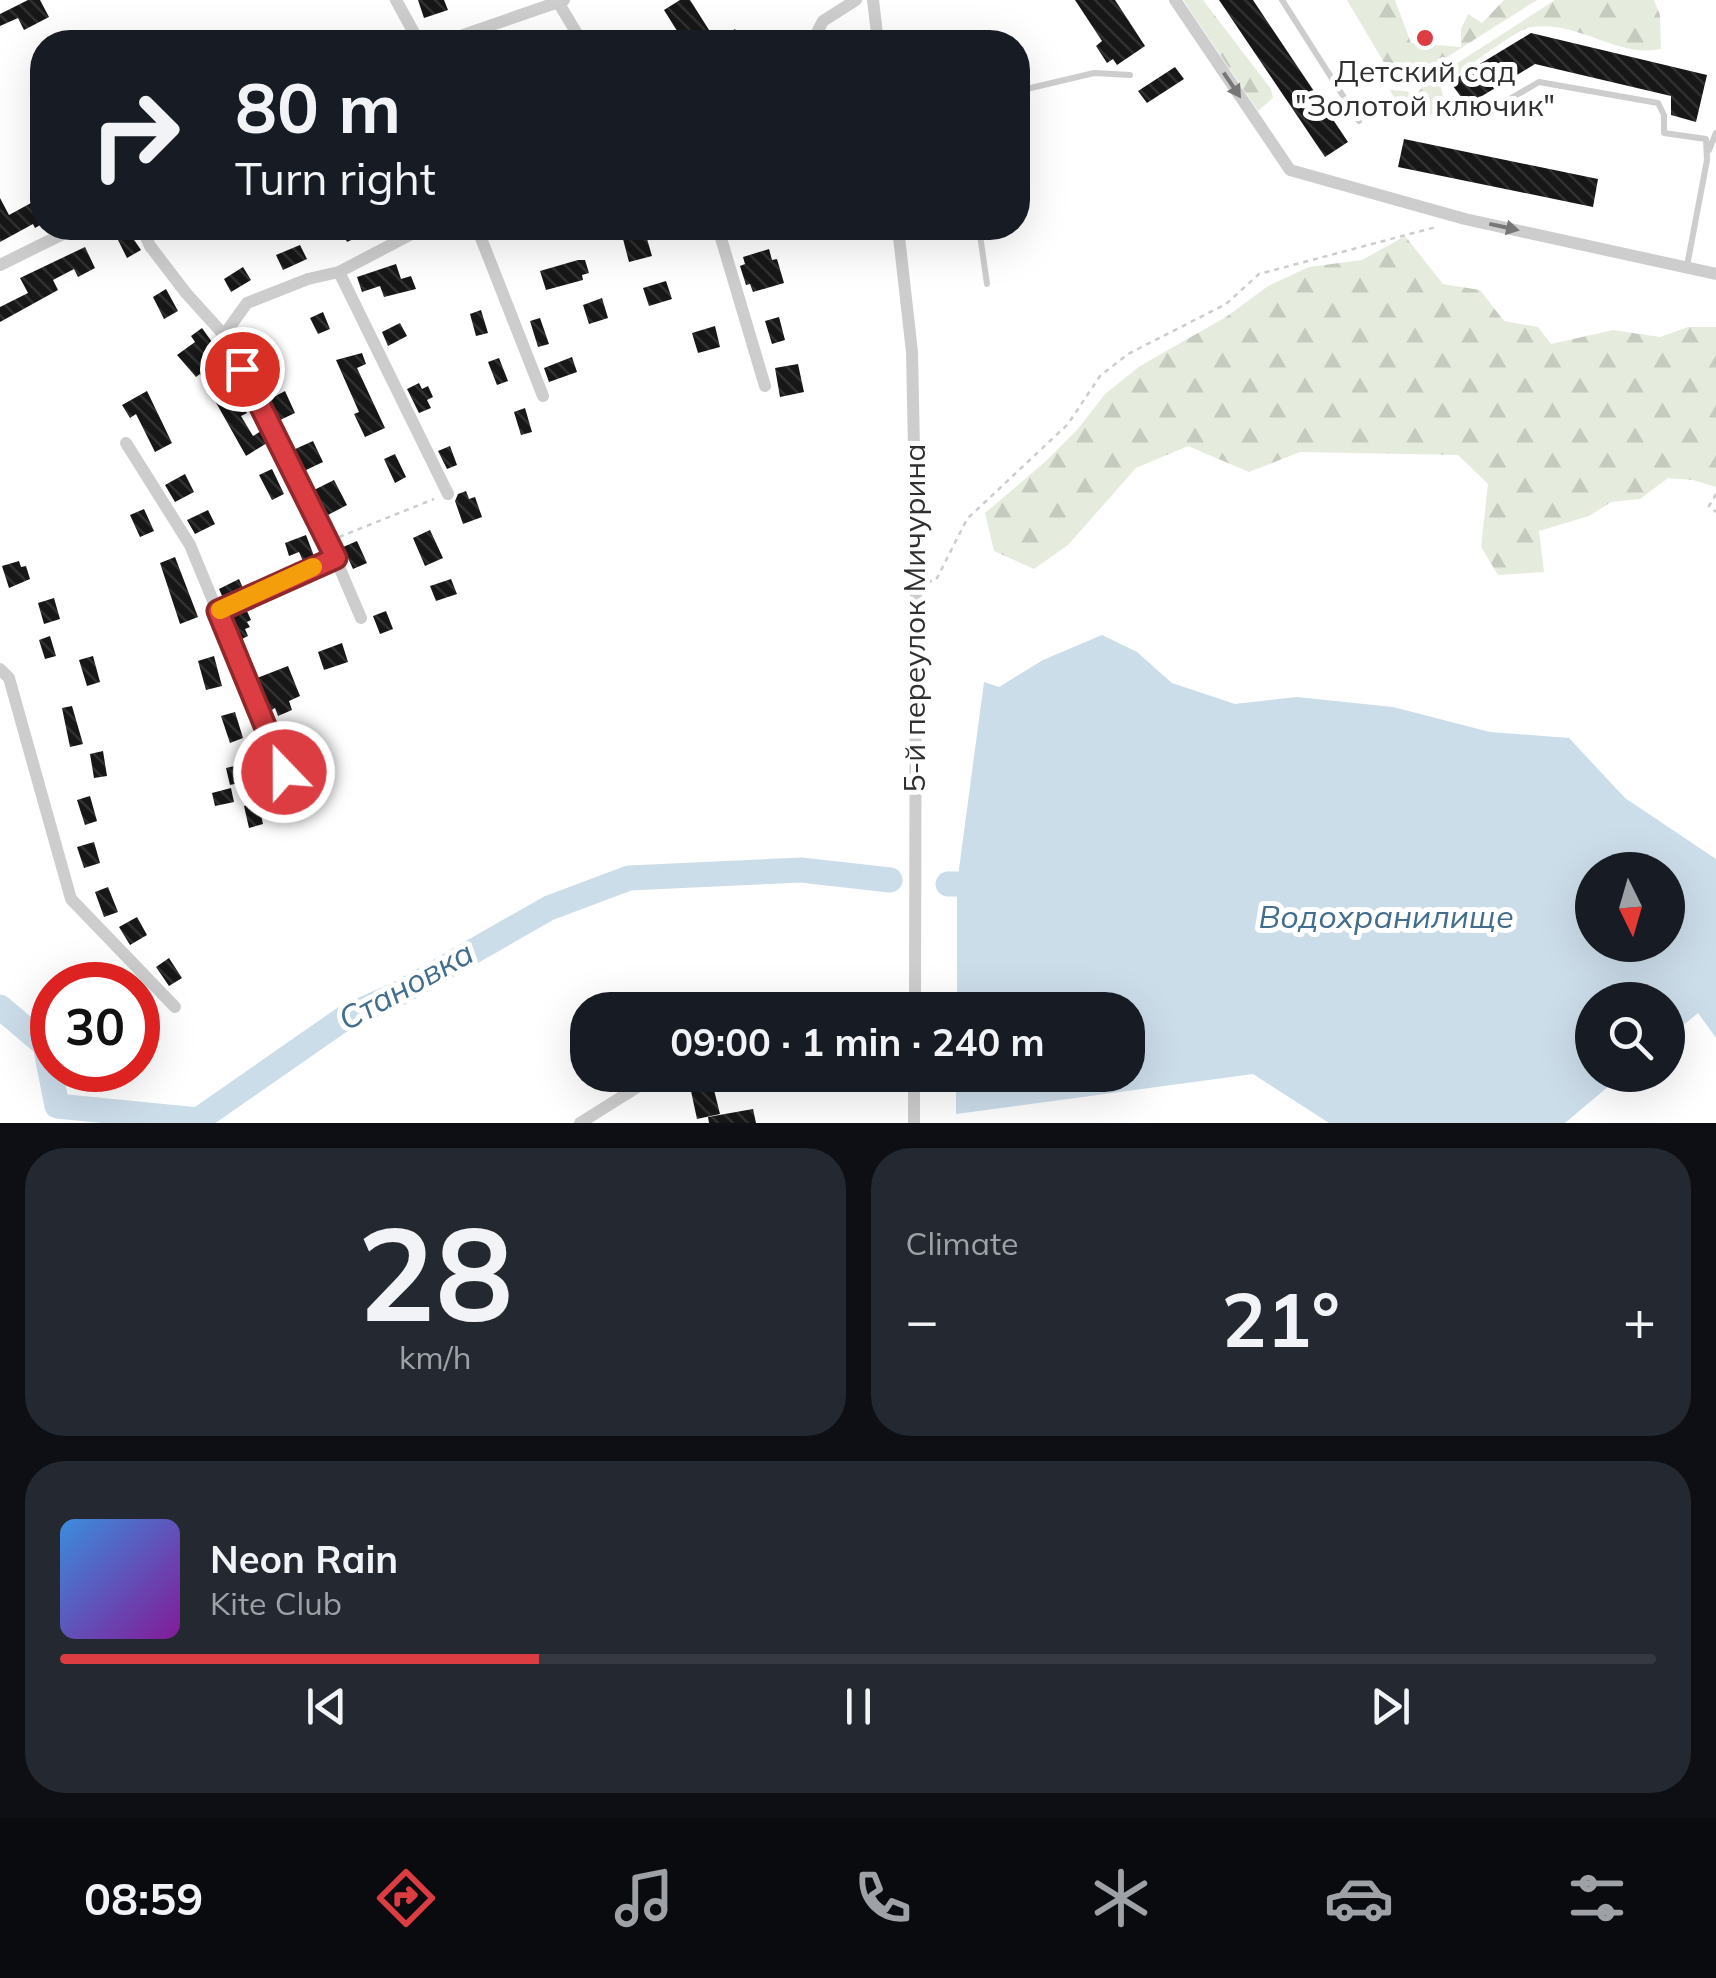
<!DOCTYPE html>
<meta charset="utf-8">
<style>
:root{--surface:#171b24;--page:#242831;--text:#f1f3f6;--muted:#9ea1a6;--line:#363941;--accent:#db3d42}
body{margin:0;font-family:Mulish,sans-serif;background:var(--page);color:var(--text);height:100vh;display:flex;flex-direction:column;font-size:38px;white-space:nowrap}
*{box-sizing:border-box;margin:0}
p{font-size:32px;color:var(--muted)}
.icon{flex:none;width:55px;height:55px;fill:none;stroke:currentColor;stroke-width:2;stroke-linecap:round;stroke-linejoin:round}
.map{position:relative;height:1123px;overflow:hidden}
.panel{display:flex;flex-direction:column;gap:25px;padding:25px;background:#0d0f14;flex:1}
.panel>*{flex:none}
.banner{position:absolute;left:30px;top:30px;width:1000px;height:210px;border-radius:40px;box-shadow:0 10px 40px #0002;background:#171b24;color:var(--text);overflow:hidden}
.needle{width:65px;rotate:175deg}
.buttons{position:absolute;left:1575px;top:852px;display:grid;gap:20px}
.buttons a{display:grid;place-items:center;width:110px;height:110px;border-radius:50%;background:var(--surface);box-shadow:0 10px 40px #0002;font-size:50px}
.speed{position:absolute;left:30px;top:962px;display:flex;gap:20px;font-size:50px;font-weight:700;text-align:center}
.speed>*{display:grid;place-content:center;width:130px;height:130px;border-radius:50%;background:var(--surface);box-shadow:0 10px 40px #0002;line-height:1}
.speed .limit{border:15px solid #d22;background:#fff;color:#111}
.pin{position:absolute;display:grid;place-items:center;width:85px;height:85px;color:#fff;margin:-42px;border:5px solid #fff;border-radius:50%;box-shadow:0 2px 10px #0007}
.me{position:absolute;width:110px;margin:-55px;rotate:338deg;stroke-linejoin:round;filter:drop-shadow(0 0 8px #0008)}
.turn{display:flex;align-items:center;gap:35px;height:210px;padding:0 40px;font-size:45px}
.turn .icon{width:130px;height:130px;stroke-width:2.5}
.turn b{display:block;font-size:70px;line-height:85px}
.big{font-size:75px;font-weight:700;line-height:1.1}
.panel .card{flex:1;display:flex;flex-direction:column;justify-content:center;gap:15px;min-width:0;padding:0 35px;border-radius:40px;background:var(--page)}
.panel .dial{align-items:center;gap:0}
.dial b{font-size:130px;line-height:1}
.song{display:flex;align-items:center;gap:30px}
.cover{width:120px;height:120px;border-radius:15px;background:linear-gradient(135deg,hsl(210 70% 55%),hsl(290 70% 35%))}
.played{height:10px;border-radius:5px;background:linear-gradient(90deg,var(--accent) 30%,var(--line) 30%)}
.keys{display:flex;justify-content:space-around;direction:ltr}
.heat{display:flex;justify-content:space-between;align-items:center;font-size:55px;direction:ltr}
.panel .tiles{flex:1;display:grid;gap:25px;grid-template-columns:1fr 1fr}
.card:last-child{grid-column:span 2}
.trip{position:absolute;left:570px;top:992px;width:575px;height:100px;border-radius:40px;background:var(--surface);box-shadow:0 10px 40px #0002;font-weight:700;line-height:100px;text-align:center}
.menu{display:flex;height:160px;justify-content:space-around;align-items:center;background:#090b0e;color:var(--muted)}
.menu .icon{width:70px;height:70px}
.menu .selected{color:var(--accent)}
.menu b{font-size:45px;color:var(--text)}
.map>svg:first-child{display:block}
.forest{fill:url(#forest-firs)}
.water{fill:#ccddea;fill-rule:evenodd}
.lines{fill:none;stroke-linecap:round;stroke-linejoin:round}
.river{stroke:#ccddea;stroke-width:25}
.building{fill:url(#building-back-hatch)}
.path{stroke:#cdcdcd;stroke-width:2.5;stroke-dasharray:5 5;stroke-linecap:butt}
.service{stroke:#cdcdcd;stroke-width:6}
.minor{stroke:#cdcdcd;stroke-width:12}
.oneway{fill:#777}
.route-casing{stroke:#8e282b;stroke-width:25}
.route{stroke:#db3d42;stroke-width:18}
.slow{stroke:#f59e0b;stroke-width:18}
.poi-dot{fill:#db3d42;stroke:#fff;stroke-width:4}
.labels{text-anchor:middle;stroke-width:10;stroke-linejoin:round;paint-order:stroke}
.poi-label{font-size:30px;fill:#303030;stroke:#fff}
.street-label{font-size:30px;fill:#303030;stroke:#fff}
.water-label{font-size:32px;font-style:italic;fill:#426d8d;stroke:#fff}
</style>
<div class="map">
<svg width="1716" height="1123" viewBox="0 0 1716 1123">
<defs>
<pattern id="forest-firs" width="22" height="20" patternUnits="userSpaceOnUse" patternTransform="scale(2.5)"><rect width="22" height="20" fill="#e5ecde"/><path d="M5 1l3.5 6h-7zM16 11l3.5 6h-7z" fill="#c5cbbf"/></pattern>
<pattern id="building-back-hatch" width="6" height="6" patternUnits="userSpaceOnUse" patternTransform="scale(2.5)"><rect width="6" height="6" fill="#171717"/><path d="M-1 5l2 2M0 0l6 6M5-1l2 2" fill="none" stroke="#303030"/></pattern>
</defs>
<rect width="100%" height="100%" fill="#fff"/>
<path class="forest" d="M1183,0H1203L1271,89L1273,98L1258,111Z
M1347,0H1395L1411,43L1461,47V29L1468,14L1482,23L1504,0H1537L1420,74L1402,77L1389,71Z
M1555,0H1654L1660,15L1661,49C1617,58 1578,20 1532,27C1515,29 1459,74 1441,87L1444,104L1438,115L1402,113L1390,90L1405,91L1415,96L1425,84Z
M1405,236L1443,284L1480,290L1504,321L1538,327L1551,344L1613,330L1660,337L1688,327H1716V487L1693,480L1668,478L1640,499L1611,502L1589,516L1539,531L1544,572L1498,575L1481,547L1488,484L1458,455L1300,452L1249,472L1188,446L1136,468L1068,545L1034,569L994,551L985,513L1045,462L1077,430L1105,394L1140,366L1226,317L1268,286L1309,267L1362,260Z"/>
<path class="water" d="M1102,635L1137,652L1172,683L1235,704L1297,697L1393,707L1490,732L1569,738L1625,798L1716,859V1038L1698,1013L1668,1038V1000H1592V1075H1622L1565,1123H1329L1253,1074L956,1114V1075H1128V1010H957V884L984,682L999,687L1043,660ZM1592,870H1668V945H1592Z"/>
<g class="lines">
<path class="river" d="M948,884H957
M0,1007L45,1045L57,1106L198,1120L346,1017L400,993L549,908L629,878L801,870L890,880"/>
</g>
<path class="building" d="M28,0H40L49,17L24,30L18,18L0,26V14Z
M418,0H444L448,10L424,18Z
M680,0H690L716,41L735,29L744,42H684L664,10Z
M1075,0H1115L1145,46L1117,65L1113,59L1107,63L1096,46L1102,41Z
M1219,0H1253L1348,142L1325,157Z
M1531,33L1707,75L1696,122L1671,115V96L1535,64L1467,105L1450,82Z
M1175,67L1184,79L1147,103L1138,91Z
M1404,139L1598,179L1593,207L1398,167Z
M42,197V224L35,228L33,224L0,242V198L9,215Z
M126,228L141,250L127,258L114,232Z
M340,228H377L347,242Z
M645,232L652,256L629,262L623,239Z
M300,245L307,259L283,270L276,255Z
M85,247L95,268L78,277L74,269L53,280L58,290L0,322V307L28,293L20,278Z
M769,249L772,260L777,259L784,283L753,292L750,284L746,285L740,266L745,264L743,257Z
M578,260H585L589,273L582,275L583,280L546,290L540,271Z
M396,264L401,279L411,276L416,289L384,297L380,286L362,292L357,277Z
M243,267L251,280L231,292L224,279Z
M666,281L672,299L649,306L643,288Z
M166,289L178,311L164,319L153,297Z
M602,298L608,318L589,324L583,305Z
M481,310L488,333L476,336L470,314Z
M323,312L330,329L318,334L310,318Z
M779,317L785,340L772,344L765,321Z
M540,318L549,344L538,347L530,321Z
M400,323L407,336L388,346L382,332Z
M715,326L720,347L698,353L692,333Z
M202,328L217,349L204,360L218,379L226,375L247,413L241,416L253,436L261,431L267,443L246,456L200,374L196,377L177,355L195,342L191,336Z
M262,341L273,361L254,371L243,351Z
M362,353L366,364L357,368L385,428L365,437L354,414L359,412L336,360Z
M572,357L577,372L549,382L544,368Z
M499,358L508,381L497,385L488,362Z
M798,364L804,392L780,397L775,368Z
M419,383L422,389L428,386L433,397L427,400L431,408L419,413L407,389Z
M147,391L172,443L155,452L136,414L130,418L122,405Z
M285,391L295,413L278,421L268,400Z
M525,408L532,432L521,435L514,412Z
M313,441L323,462L304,471L293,450Z
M450,446L457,465L447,469L438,451Z
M395,454L406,477L395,483L384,459Z
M272,469L284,494L272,500L259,475Z
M185,474L194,492L175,502L165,485Z
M334,480L347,505L326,516L314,490Z
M466,491L469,499L475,497L482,517L463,524L455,501L458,494Z
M144,509L154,531L140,537L130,515Z
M208,510L215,524L195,534L187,520Z
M430,530L443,558L425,566L413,538Z
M306,535L314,556L303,561L299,552L289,556L285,543Z
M357,541L367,563L353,569L343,547Z
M175,557L198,617L180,624L160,563Z
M19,561L21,567L26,566L30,579L9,588L2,566Z
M239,579L243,588L223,598L219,589Z
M451,579L457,594L436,601L430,586Z
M54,598L60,619L44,624L38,603Z
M246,609L251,620L247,622L250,627L245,629L248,636L240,640L230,616Z
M386,611L393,629L380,634L373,616Z
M50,636L56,656L45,659L39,640Z
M342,643L348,662L324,670L318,652Z
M93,656L100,682L87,686L79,660Z
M214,656L222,686L206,690L198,661Z
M288,666L300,696L289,701L292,710L278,716L275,708L270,711L257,678Z
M72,706L83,744L70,747L62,708Z
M235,712L243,738L230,743L221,716Z
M103,751L107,776L94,778L90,754Z
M247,763L251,780L230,785L226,768Z
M231,788L234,802L215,806L212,793Z
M90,796L97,821L85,825L77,800Z
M258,802L263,824L249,828L244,806Z
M94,842L100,863L84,868L77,847Z
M108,887L118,912L104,917L95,892Z
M137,917L147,935L130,945L119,927Z
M169,958L182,978L169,986L156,967Z
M713,1086L720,1114L697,1119L691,1091Z
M753,1109L756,1123H709L708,1117Z"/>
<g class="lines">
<path class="path" d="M1716,494L1709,506L1716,512
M339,537L434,499
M927,582L936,580L967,519L1068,424L1100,376L1128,354L1226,304L1259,274L1436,227"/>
<path class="service" d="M1282,0L1359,121
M1018,91L1094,73L1130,75
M1479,117L1539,82L1658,103L1664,115V133L1706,139L1707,160L1687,266
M1709,150L1716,133
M979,228L987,284"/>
<path class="minor" d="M396,0L419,42
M873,0L878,42
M1175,0L1290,170L1465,219L1716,274
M558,2L582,42
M443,42L564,0
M812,42L823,21L856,0
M142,228L150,246L186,293L224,335L328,541L361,618
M477,228L543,396
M718,228L765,386
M898,228L912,352L916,546L915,1010
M0,265L75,228
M339,272L448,494
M224,335L247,303L308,279L339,272L423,228
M126,443L190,545L284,773
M218,611L336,557
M0,669L9,678L71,899L175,1007
M731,1075L763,1084
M580,1123L639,1086L678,1075
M914,1123V1075"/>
</g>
<defs><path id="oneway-solid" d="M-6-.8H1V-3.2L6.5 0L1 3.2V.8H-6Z" transform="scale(2.5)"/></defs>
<g class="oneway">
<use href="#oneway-solid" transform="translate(1232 85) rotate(56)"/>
<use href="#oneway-solid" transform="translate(1504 227) rotate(12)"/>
</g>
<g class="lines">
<defs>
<path id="route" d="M242,369L336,558L218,611L284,772"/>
</defs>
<use href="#route" class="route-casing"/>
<use href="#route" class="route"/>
<path class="slow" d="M220,610L313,567"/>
</g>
<circle class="poi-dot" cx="1425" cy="38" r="10"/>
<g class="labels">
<g class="poi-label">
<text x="1425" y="82">Детский сад<tspan x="1425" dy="34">"Золотой ключик"</tspan></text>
</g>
<g class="street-label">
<text transform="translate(915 618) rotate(-90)" y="10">5-й переулок Мичурина</text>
</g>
<g class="water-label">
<text x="1386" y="928">Водохранилище</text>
<text transform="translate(406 986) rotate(-29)" y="11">Становка</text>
</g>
</g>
</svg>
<div class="buttons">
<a><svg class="needle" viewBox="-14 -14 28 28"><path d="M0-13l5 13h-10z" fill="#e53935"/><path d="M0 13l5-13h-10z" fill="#9ea1a6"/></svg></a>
<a><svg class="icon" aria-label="search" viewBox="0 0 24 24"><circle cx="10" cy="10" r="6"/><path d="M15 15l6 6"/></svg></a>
</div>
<div class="speed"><div class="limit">30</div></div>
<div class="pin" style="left:242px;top:369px;background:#d93025"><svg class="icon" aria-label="arrive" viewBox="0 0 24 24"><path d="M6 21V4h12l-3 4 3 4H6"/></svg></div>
<svg class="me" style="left:284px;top:772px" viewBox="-20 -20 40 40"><circle r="17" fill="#db3d42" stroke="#fff" stroke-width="3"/><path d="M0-11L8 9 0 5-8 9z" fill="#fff"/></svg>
<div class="trip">09:00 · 1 min · 240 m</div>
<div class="banner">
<div class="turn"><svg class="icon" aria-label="right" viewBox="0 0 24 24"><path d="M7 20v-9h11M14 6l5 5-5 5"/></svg><div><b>80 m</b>Turn right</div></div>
</div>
</div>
<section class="panel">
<div class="tiles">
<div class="card dial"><b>28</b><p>km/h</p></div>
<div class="card"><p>Climate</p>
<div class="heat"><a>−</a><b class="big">21°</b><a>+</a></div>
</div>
<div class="card">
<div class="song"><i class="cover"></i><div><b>Neon Rain</b><p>Kite Club</p></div></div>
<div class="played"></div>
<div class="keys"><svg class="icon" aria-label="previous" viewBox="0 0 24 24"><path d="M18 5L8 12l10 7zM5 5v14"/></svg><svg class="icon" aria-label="pause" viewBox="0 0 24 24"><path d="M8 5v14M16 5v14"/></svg><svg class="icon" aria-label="next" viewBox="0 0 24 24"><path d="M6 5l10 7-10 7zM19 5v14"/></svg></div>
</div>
</div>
</section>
<nav class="menu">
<b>08:59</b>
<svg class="icon selected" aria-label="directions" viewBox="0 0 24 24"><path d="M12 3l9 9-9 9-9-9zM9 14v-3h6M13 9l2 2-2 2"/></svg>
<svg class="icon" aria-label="music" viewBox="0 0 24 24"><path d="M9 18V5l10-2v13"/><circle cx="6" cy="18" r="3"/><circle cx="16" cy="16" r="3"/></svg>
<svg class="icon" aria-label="phone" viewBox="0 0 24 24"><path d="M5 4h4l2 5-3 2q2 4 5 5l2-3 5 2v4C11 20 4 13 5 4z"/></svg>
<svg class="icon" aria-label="climate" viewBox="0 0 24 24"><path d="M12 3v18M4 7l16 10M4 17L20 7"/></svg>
<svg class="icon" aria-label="car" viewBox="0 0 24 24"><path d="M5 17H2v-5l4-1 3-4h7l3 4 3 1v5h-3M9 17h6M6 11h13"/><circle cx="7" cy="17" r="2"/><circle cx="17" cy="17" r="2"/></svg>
<svg class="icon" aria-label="filters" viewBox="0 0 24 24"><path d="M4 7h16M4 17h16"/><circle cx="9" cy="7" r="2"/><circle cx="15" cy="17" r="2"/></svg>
</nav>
